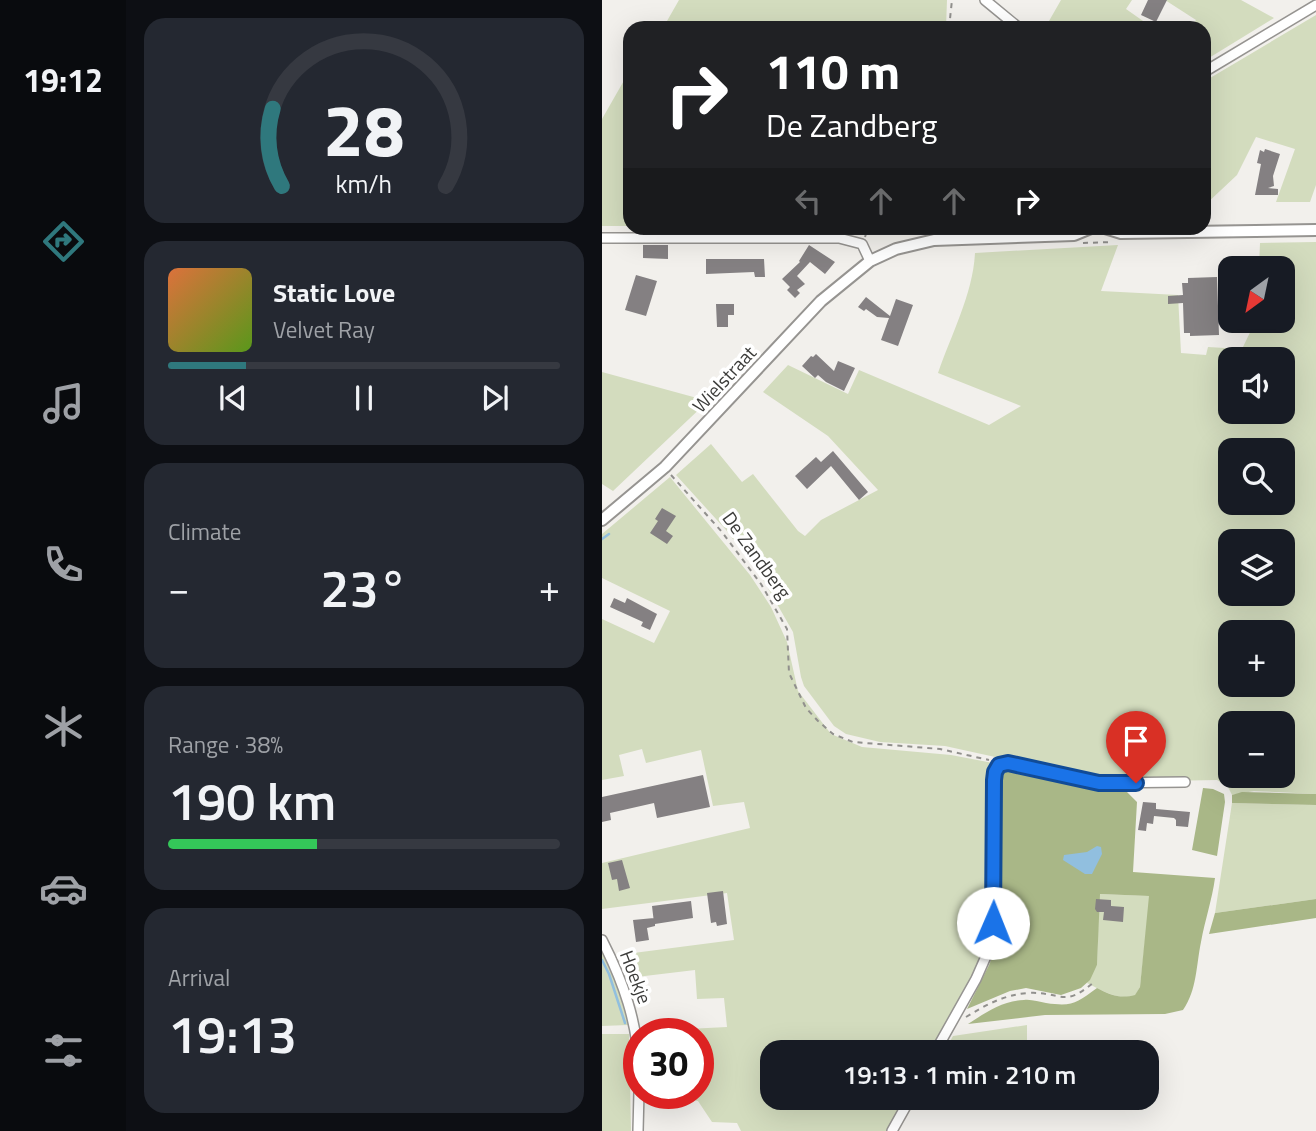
<!DOCTYPE html>
<meta charset="utf-8">
<style>
:root{--surface:#171b24;--page:#242831;--text:#f1f3f6;--muted:#9ea1a6;--line:#363941;--accent:#2f787d}
body{margin:0;font-family:"Titillium Web",sans-serif;background:var(--page);color:var(--text);height:100vh;display:flex;flex-direction:column;font-size:26px;white-space:nowrap}
*{box-sizing:border-box;margin:0}
p{font-size:23px;color:var(--muted)}
.icon{flex:none;width:38px;height:38px;fill:none;stroke:currentColor;stroke-width:2;stroke-linecap:round;stroke-linejoin:round}
.map{position:relative;flex:1;overflow:hidden}
.side{display:flex;flex-direction:column;gap:18px;padding:18px;background:#0d0f14;width:476px}
.side>*{flex:none}
.top-card{position:absolute;left:21px;top:21px;width:588px;height:214px;border-radius:21px;box-shadow:0 7px 28px #0002;background:#202124;color:#fff;overflow:hidden}
.needle{width:46px;rotate:213deg}
.buttons{position:absolute;left:616px;top:256px;display:grid;gap:14px}
.buttons a{display:grid;place-items:center;width:77px;height:77px;border-radius:14px;background:var(--surface);box-shadow:0 7px 28px #0002;font-size:35px}
.speed{position:absolute;left:21px;top:1018px;display:flex;gap:14px;font-size:35px;font-weight:700;text-align:center}
.speed>*{display:grid;place-content:center;width:91px;height:91px;border-radius:50%;background:var(--surface);box-shadow:0 7px 28px #0002;line-height:1}
.speed .limit{border:10px solid #d22;background:#fff;color:#111}
.pin{position:absolute;display:grid;place-items:center;width:60px;height:60px;color:#fff;margin:-72px -30px;border-radius:50% 50% 50% 0;rotate:-45deg;box-shadow:0 0 7px #0007}
.pin .icon{rotate:45deg}
.me{position:absolute;width:77px;margin:-38px;rotate:1deg;stroke-linejoin:round;filter:drop-shadow(0 0 5px #0008)}
.turn{display:flex;align-items:center;gap:24px;height:147px;padding:0 28px;font-size:32px}
.turn .icon{width:91px;height:91px;stroke-width:2.5}
.turn b{display:block;font-size:49px;line-height:60px}
.lanes{display:flex;align-items:center;height:66px;padding:0 28px;background:#0003;justify-content:center;gap:35px;direction:ltr}
.lanes .off{opacity:.35}
.big{font-size:52px;font-weight:600;line-height:1.1}
.side .card{flex:1;display:flex;flex-direction:column;justify-content:center;gap:10px;min-width:0;padding:0 24px;border-radius:21px;background:var(--page)}
.side .dial{align-items:center;gap:0}
.dial svg{height:182px;overflow:visible;fill:none;stroke:var(--line);stroke-width:7;stroke-linecap:round;text-anchor:middle}
.dial text{fill:var(--text);stroke:none}
.song{display:flex;align-items:center;gap:21px}
.cover{width:84px;height:84px;border-radius:10px;background:linear-gradient(135deg,hsl(20 70% 55%),hsl(90 70% 35%))}
.played{height:7px;border-radius:4px;background:linear-gradient(90deg,var(--accent) 20%,var(--line) 20%)}
.keys{display:flex;justify-content:space-around;direction:ltr}
.heat{display:flex;justify-content:space-between;align-items:center;font-size:38px;direction:ltr}
.charge{height:10px;border-radius:5px;background:linear-gradient(90deg,#34c759 38%,var(--line) 0)}
.trip{position:absolute;left:158px;top:1040px;width:399px;height:70px;border-radius:21px;background:var(--surface);box-shadow:0 7px 28px #0002;font-weight:600;line-height:70px;text-align:center}
main{display:flex;flex:1;min-height:0}
.menu{display:flex;flex-direction:column;width:126px;justify-content:space-around;align-items:center;background:#090b0e;color:var(--muted)}
.menu .icon{width:49px;height:49px}
.menu .on{color:var(--accent)}
.menu b{font-size:32px;color:var(--text)}
.map>svg:first-child{display:block}
.green{fill:#d3dcbe;fill-rule:evenodd}
.forest{fill:#a9b787}
.water{fill:#91bfdf}
.lines{fill:none;stroke-linecap:round;stroke-linejoin:round}
.stream{stroke:#91bfdf;stroke-width:2.5}
.building{fill:#848082}
.minor-casing{stroke:#969491;stroke-width:12}
.tertiary-casing{stroke:#969491;stroke-width:14}
.path{stroke:#91908d;stroke-width:2;stroke-dasharray:5 5;stroke-linecap:butt}
.minor{stroke:#fff;stroke-width:9}
.tertiary{stroke:#fff;stroke-width:10}
.route-casing{stroke:#114b97;stroke-width:18}
.route{stroke:#1a73e8;stroke-width:12}
.labels{text-anchor:middle;stroke-width:7;stroke-linejoin:round;paint-order:stroke}
.street-label{font-size:19px;fill:#3c3c3a;stroke:#fff}
</style>
<main>
<nav class="menu">
<b>19:12</b>
<svg class="icon on" aria-label="directions" viewBox="0 0 24 24"><path d="M12 3l9 9-9 9-9-9zM9 14v-3h6M13 9l2 2-2 2"/></svg>
<svg class="icon" aria-label="music" viewBox="0 0 24 24"><path d="M9 18V5l10-2v13"/><circle cx="6" cy="18" r="3"/><circle cx="16" cy="16" r="3"/></svg>
<svg class="icon" aria-label="phone" viewBox="0 0 24 24"><path d="M5 4h4l2 5-3 2q2 4 5 5l2-3 5 2v4C11 20 4 13 5 4z"/></svg>
<svg class="icon" aria-label="climate" viewBox="0 0 24 24"><path d="M12 3v18M4 7l16 10M4 17L20 7"/></svg>
<svg class="icon" aria-label="car" viewBox="0 0 24 24"><path d="M5 17H2v-5l4-1 3-4h7l3 4 3 1v5h-3M9 17h6M6 11h13"/><circle cx="7" cy="17" r="2"/><circle cx="17" cy="17" r="2"/></svg>
<svg class="icon" aria-label="filters" viewBox="0 0 24 24"><path d="M4 7h16M4 17h16"/><circle cx="9" cy="7" r="2"/><circle cx="15" cy="17" r="2"/></svg>
</nav>
<section class="side">
<div class="card dial"><svg viewBox="0 0 100 80">
<path d="M14 69A42 42 0 1 1 86 69"/>
<path d="M14 69A42 42 0 0 1 10 35" stroke="#2f787d"/>
<text x="50" y="56" font-size="32" font-weight="700">28</text>
<text x="50" y="72" font-size="11">km/h</text>
</svg></div>
<div class="card">
<div class="song"><i class="cover"></i><div><b>Static Love</b><p>Velvet Ray</p></div></div>
<div class="played"></div>
<div class="keys"><svg class="icon" aria-label="previous" viewBox="0 0 24 24"><path d="M18 5L8 12l10 7zM5 5v14"/></svg><svg class="icon" aria-label="pause" viewBox="0 0 24 24"><path d="M8 5v14M16 5v14"/></svg><svg class="icon" aria-label="next" viewBox="0 0 24 24"><path d="M6 5l10 7-10 7zM19 5v14"/></svg></div>
</div>
<div class="card"><p>Climate</p>
<div class="heat"><a>−</a><b class="big">23°</b><a>+</a></div>
</div>
<div class="card"><p>Range · 38%</p><b class="big">190 km</b><div class="charge"></div></div>
<div class="card"><p>Arrival</p><b class="big">19:13</b></div>
</section>
<div class="map">
<svg width="714" height="1131" viewBox="0 0 714 1131">
<rect width="100%" height="100%" fill="#f2f0ec"/>
<path class="green" d="M77,0H345L344,28H61Z
M459,0H530L524,9L551,28H443Z
M563,0H639L672,18L602,61V28H589L594,20Z
M714,15V185L708,202H674L693,149L654,137L635,175L602,206L603,81Z
M28,70V226H0V119Z
M714,242V794L652,791L630,795L626,787L615,780L508,782L343,746L278,742L244,734L232,726L202,686L199,677L191,632L159,576L124,530L74,475L109,444L140,482L151,474L196,531L203,536L219,520L276,490L226,436L161,392L186,365L246,394L257,370L387,425L419,406L336,373C349,335 371,294 373,253L516,245L499,291L576,295L579,353L604,355L606,347L640,349L654,320H681V268H657L658,243ZM628,359H681V411H628ZM628,450H681V502H628ZM628,541H681V593H628ZM628,632H681V684H628ZM628,723H681V775H628Z
M0,372L106,401L11,491L0,484Z
M68,477L148,575L169,607L185,642L196,691L229,734L260,747L349,755L391,763L385,943L381,961L332,1052H170V1097H306L288,1131H139L135,1123L110,1122L96,1101L50,1094H96V1034H46V1031L125,1027L122,998L95,999L93,970L26,978L16,955L132,940L125,893L0,909V863L148,828L142,802L111,806L99,750L44,763L40,749L17,755L22,776L0,780V619L52,643L68,611L0,578V534Z
M630,803L714,805V899L613,913Z
M497,894L548,896L538,987L533,996C515,1000 501,991 485,983L495,965Z
M0,952L19,995L26,1025L0,1026Z
M425,1025V1052H342L351,1036Z
M0,1034H27L29,1131H0Z"/>
<path class="forest" d="M400,765L449,780L522,789L535,802L531,872L613,878C610,900 603,920 599,942C594,966 595,990 581,1010L563,1014L443,1015L366,1024C383,1013 400,1001 422,1000C429,999 437,1002 444,1003C471,1007 474,1003 495,988C508,995 519,999 533,995L538,987L547,896L498,894L495,965L488,980L479,988L459,995L424,988L408,991L365,1009L388,963L391,946Z
M601,788L611,789L622,794L623,802L615,856L590,850Z
M640,792L714,794V805L630,803V795Z
M714,899V918L607,934L613,913Z"/>
<path class="water" d="M495,846L499,847L500,854L490,874H483L461,860L462,855L485,852Z"/>
<g class="lines">
<path class="stream" d="M0,539L7,534
M0,960L7,974L23,1023"/>
</g>
<path class="building" d="M546,0H565L554,22L539,15Z
M663,149L678,154L671,176L672,186L666,188L676,189V195H653L659,164L655,163L658,150L662,152Z
M41,245H66V259L41,258Z
M207,245L233,262L223,274L208,262L195,276L203,284L195,290L198,293L193,298L185,290L188,287L180,279L198,262L197,261Z
M104,259H162L163,277H153L152,272L104,274Z
M34,275L55,281L44,316L23,310Z
M615,277L617,335L588,336V333H582L581,303L566,304V296L581,295L580,283H586V278Z
M264,297L288,316L294,299L311,305L296,346L279,340L287,318L275,317L264,309L262,311L256,307Z
M114,304H132V315H126V327H115Z
M214,354L232,371L236,361L253,368L242,391L224,382L216,375L213,378L200,366L209,356L211,357Z
M231,451L266,492L257,500L229,466L205,489L193,476L214,457L219,462Z
M60,508L74,516L64,531L71,536L65,544L48,533L56,521L53,519Z
M12,598L23,603L25,598L55,614L48,630L39,626L41,622L8,607Z
M101,775L108,807L55,818L52,803L8,813L9,820L0,822V797Z
M541,802L554,803V809L588,812L586,827L574,826V820L572,818L552,816L551,824L545,823L544,831L536,830Z
M20,860L28,888L17,891L15,879L10,880L6,863Z
M121,891L125,924L115,926L114,922L109,923L105,893Z
M494,899L509,900V906L522,907L521,922L501,920L502,912H495L493,909Z
M89,901L91,918L53,924V926L45,928L47,940L34,942L31,920L52,918V923L50,906Z"/>
<g class="lines">
<defs>
<path id="minor" d="M383,0L417,28
M602,72L714,5
M0,238H237L260,244L268,261
M0,940C21,981 36,1023 37,1070
M333,1052L374,979L385,954L391,923L392,780L393,772L397,765L406,763L497,783L583,782
M36,1131L37,1092
M290,1131L309,1097"/>
<path id="tertiary" d="M503,228L519,233L714,230
M0,520L63,467L219,301L268,261L294,249L332,240L472,235L489,228"/>
</defs>
<use href="#minor" class="minor-casing"/>
<use href="#tertiary" class="tertiary-casing"/>
<path class="path" d="M347,28L350,0
M263,237L266,228
M481,243L510,242
M69,475L120,532L159,584L185,629L187,673L204,708L216,721L231,734L251,742L338,749L387,760
M364,1017C384,1005 401,995 426,993C459,991 461,1009 492,982"/>
<use href="#minor" class="minor"/>
<use href="#tertiary" class="tertiary"/>
</g>
<g class="lines">
<defs>
<path id="route" d="M391,923L392,780L393,772L397,765L406,763L497,783H534"/>
</defs>
<use href="#route" class="route-casing"/>
<use href="#route" class="route"/>
</g>
<g class="labels">
<g class="street-label">
<text transform="translate(122 379) rotate(-47)" y="7">Wielstraat</text>
<text transform="translate(155 555) rotate(54)" y="7">De Zandberg</text>
<text transform="translate(34 977) rotate(69)" y="7">Hoekje</text>
</g>
</g>
</svg>
<div class="buttons">
<a><svg class="needle" viewBox="-14 -14 28 28"><path d="M0-13l5 13h-10z" fill="#e53935"/><path d="M0 13l5-13h-10z" fill="#9ea1a6"/></svg></a>
<a><svg class="icon" aria-label="sound" viewBox="0 0 24 24"><path d="M4 9h4l5-4v14l-5-4H4zM17 9q2 3 0 6"/></svg></a>
<a><svg class="icon" aria-label="search" viewBox="0 0 24 24"><circle cx="10" cy="10" r="6"/><path d="M15 15l6 6"/></svg></a>
<a><svg class="icon" aria-label="layers" viewBox="0 0 24 24"><path d="M12 4l9 5-9 5-9-5zM3 14l9 5 9-5"/></svg></a>
<a>+</a>
<a>−</a>
</div>
<div class="speed"><div class="limit">30</div></div>
<div class="pin" style="left:534px;top:783px;background:#d93025"><svg class="icon" aria-label="arrive" viewBox="0 0 24 24"><path d="M6 21V4h12l-3 4 3 4H6"/></svg></div>
<svg class="me" style="left:391px;top:923px" viewBox="-20 -20 40 40"><circle r="19" fill="#fff"/><path d="M0-13L10 11 0 6-10 11z" fill="#1a73e8"/></svg>
<div class="trip">19:13 · 1 min · 210 m</div>
<div class="top-card">
<div class="turn"><svg class="icon" aria-label="right" viewBox="0 0 24 24"><path d="M7 20v-9h11M14 6l5 5-5 5"/></svg><div><b>110 m</b>De Zandberg</div></div>
<div class="lanes"><svg class="icon off" aria-label="left" viewBox="0 0 24 24"><path d="M17 20v-9H6M10 6l-5 5 5 5"/></svg><svg class="icon off" aria-label="ahead" viewBox="0 0 24 24"><path d="M12 20V5M6 11l6-6 6 6"/></svg><svg class="icon off" aria-label="ahead" viewBox="0 0 24 24"><path d="M12 20V5M6 11l6-6 6 6"/></svg><svg class="icon" aria-label="right" viewBox="0 0 24 24"><path d="M7 20v-9h11M14 6l5 5-5 5"/></svg></div>
</div>
</div>
</main>
